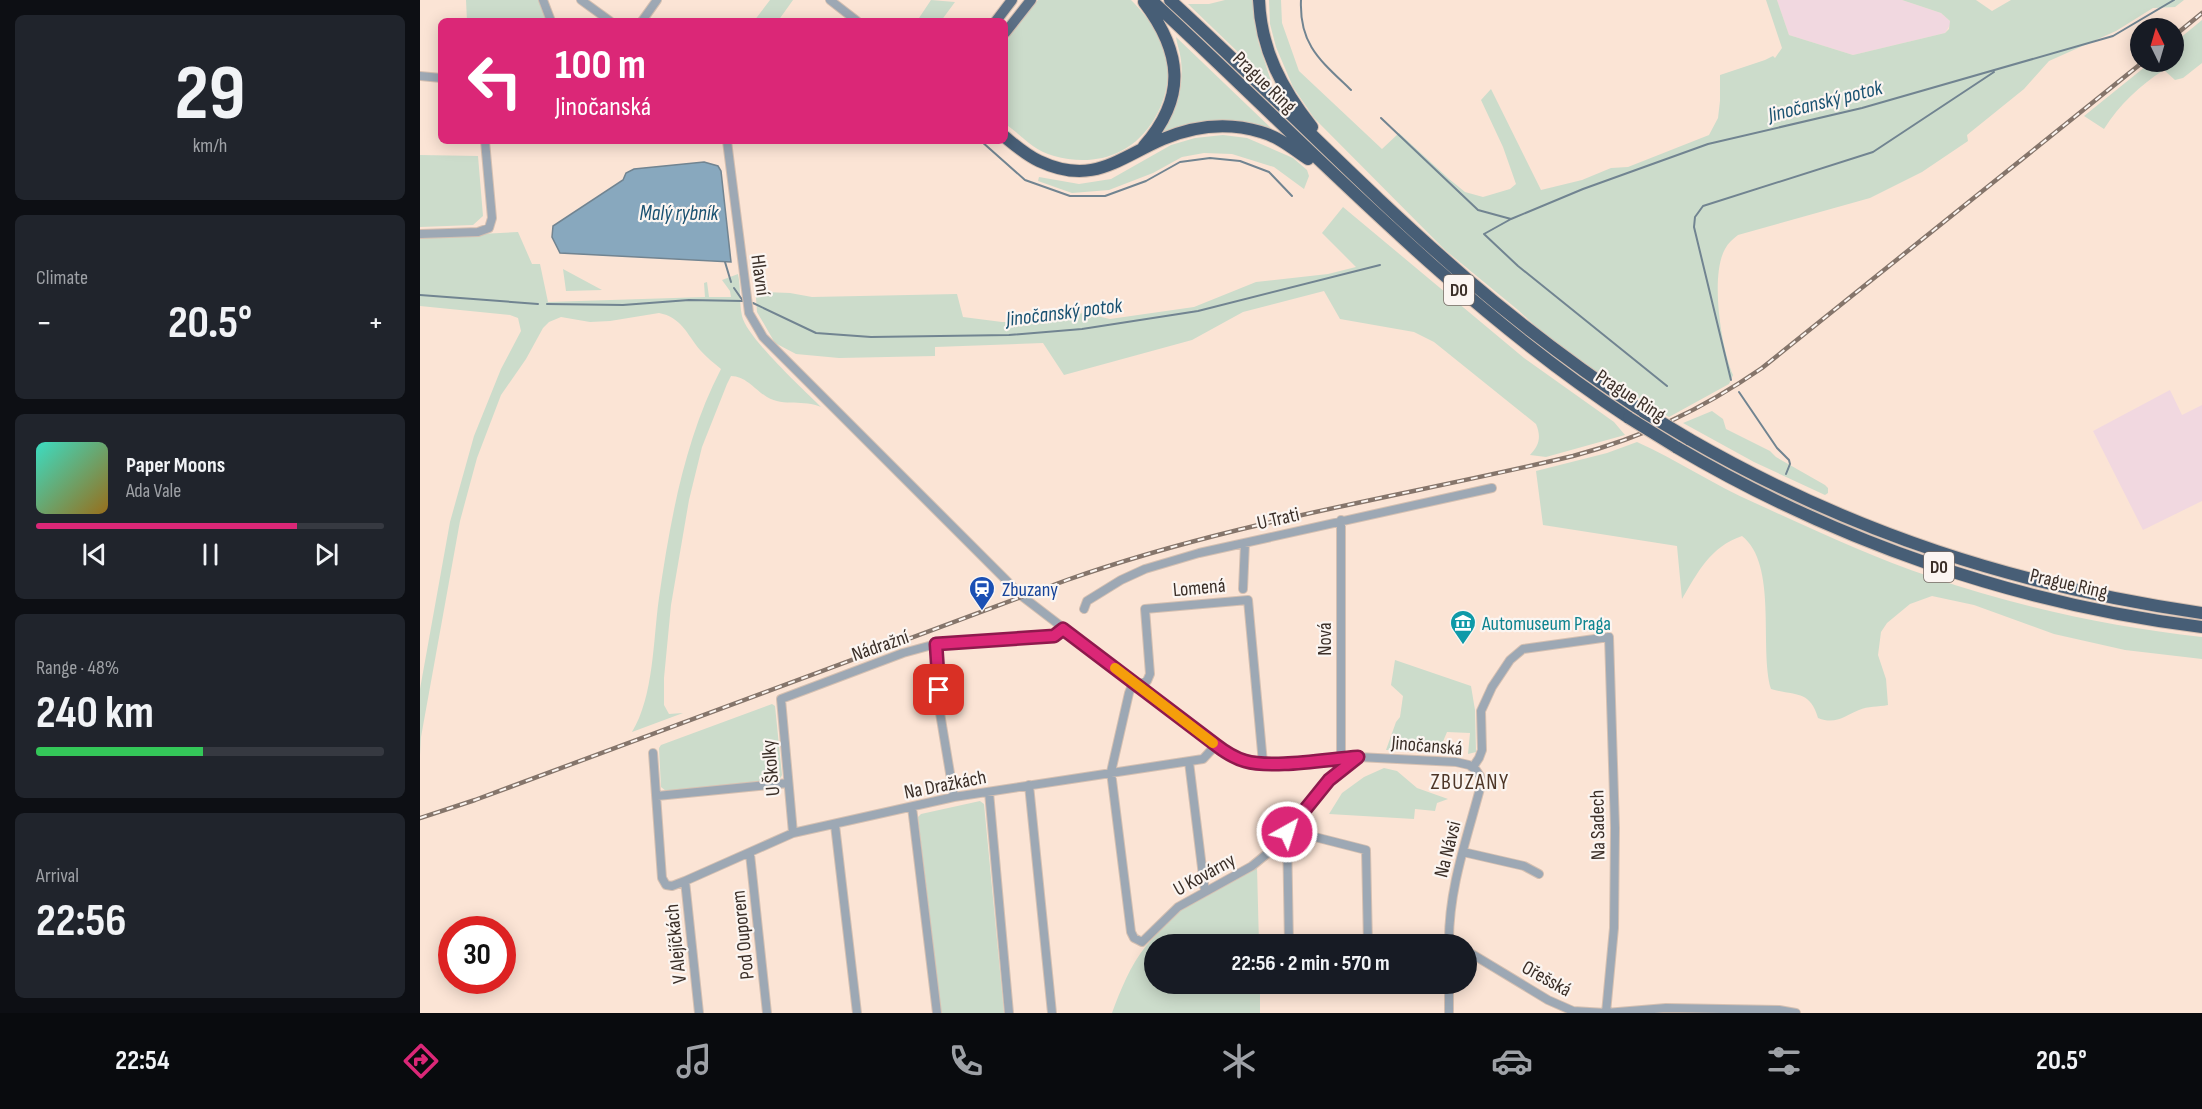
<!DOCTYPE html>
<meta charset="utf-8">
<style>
:root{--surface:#171b24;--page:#20242c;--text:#f1f3f6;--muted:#9ea1a6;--line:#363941;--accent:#db2777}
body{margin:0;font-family:"Sofia Sans Condensed",sans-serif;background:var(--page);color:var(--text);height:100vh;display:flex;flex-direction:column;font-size:22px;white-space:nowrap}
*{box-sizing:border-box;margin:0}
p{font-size:20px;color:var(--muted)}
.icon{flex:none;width:33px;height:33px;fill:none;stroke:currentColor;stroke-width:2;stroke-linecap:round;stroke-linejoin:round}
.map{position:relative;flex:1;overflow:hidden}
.side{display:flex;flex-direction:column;gap:15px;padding:15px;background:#0d0f14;width:420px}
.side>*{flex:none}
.hud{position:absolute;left:18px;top:18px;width:570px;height:126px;border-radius:9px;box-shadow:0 3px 15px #0003;background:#db2777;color:#fff;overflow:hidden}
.needle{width:39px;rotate:355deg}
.fabs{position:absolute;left:1710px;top:18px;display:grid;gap:12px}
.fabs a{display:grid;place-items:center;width:54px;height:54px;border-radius:50%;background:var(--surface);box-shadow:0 3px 15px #0003;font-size:30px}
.speed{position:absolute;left:18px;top:916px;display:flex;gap:12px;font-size:30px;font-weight:700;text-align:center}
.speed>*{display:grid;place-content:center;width:78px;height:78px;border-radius:50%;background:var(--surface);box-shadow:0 3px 15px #0003;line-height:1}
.speed .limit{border:9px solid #d22;background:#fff;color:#111}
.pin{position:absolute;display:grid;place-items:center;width:51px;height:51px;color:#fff;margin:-26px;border-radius:12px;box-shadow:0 3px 9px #0006}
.me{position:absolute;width:66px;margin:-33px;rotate:39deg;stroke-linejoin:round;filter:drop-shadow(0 0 4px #0008)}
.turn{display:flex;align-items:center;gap:21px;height:126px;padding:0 18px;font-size:27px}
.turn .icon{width:78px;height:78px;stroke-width:2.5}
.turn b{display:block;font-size:42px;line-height:51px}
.big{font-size:45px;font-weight:700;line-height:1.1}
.side .card{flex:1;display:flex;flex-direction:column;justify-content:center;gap:9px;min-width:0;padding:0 21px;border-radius:9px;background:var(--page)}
.side .dial{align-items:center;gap:0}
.dial b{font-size:78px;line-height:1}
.song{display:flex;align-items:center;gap:18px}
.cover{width:72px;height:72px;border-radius:9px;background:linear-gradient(135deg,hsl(170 70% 55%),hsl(40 70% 35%))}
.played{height:6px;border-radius:3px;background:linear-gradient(90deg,var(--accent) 75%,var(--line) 75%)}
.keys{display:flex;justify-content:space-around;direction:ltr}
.heat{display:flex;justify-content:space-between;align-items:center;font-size:33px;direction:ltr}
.charge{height:9px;border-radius:4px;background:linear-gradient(90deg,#34c759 48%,var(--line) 0)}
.trip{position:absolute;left:724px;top:934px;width:333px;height:60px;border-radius:30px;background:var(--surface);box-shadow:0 3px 15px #0003;font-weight:700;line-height:60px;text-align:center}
.tab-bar{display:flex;height:96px;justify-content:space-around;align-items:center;background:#090b0e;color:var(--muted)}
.tab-bar .icon{width:42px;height:42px}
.tab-bar .active{color:var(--accent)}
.tab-bar b{font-size:27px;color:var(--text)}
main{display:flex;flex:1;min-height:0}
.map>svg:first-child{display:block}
.industrial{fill:#f1d8e0}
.green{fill:#ccdccb}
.water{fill:#88a8be;stroke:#718491;stroke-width:1.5}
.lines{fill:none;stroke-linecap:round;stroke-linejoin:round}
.stream{stroke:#718491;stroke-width:2}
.minor-casing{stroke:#d5c0b2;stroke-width:10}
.major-casing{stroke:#d5c0b2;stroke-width:12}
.highway-casing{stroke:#d5c0b2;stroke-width:14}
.minor{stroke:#9da8b4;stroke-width:8}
.major{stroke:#5d7187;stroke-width:10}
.highway{stroke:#475e76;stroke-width:12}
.rail-casing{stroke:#85756b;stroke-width:4.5}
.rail{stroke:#fbf5f1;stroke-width:2;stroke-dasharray:7;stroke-linecap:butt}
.highway-bridge-casing{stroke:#d5c0b2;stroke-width:14;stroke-linecap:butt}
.highway-bridge{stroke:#475e76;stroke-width:12}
.route-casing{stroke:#8e194d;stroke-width:15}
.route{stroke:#db2777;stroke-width:10}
.slow{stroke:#f59e0b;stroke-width:10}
.labels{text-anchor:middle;stroke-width:4.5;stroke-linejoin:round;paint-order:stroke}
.shield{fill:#fbf5f1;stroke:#756a64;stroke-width:1.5}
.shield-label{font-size:18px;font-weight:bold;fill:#3b2f28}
.street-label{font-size:20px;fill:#3b2f28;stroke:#fbf5f1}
.transit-label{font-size:20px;fill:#164399;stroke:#fbf5f1;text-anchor:start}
.culture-label{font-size:20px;fill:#0d838f;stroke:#fbf5f1;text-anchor:start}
.water-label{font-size:21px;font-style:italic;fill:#195171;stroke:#fbf5f1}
.quarter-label{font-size:22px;letter-spacing:1.5px;fill:#4d3627;stroke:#fbf5f1}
</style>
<main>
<section class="side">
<div class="card dial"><b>29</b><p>km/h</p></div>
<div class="card"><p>Climate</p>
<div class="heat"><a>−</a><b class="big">20.5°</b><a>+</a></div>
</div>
<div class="card">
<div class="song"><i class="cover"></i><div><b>Paper Moons</b><p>Ada Vale</p></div></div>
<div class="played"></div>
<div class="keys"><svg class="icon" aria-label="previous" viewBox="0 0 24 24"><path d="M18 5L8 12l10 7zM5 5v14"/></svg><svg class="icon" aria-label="pause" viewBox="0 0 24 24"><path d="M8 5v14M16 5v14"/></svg><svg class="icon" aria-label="next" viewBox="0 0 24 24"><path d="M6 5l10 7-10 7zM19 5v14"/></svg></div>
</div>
<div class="card"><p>Range · 48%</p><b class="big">240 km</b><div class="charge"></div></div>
<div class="card"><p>Arrival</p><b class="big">22:56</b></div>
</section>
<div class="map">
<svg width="1782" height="1013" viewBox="0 0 1782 1013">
<rect width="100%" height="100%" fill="#fbe4d5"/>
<path class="industrial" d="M1357,0H1482L1521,13L1530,21V25L1525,33L1433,55L1369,35Z
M1750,390L1762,415L1782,405V501L1723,530L1673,431Z"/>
<path class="green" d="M46,0H119L127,21H47Z
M350,0H373L358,21H334Z
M511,0L535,2L521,21H497Z
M618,0H711C730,19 745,40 748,67C750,99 730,137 701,151C680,162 656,162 634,156C612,150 602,135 585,124V40Z
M805,0H833L838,41L851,81H848L768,4H789Z
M849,0H861L862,23L879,71L962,149L979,133L1029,179L1045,192L1063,197L1090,189L1096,184L1083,147L1061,100L1071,89L1121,190L1162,180L1191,168L1208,167L1289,135L1298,118L1300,101V75L1345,60L1353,56L1355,58L1362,48L1346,0H1357L1369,35L1433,55L1525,33L1529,29L1530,21L1521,13L1482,0H1556L1572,11L1591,0H1764L1755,7L1733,8L1696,31L1629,61L1604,89L1547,135L1548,141L1502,172L1450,198L1318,235C1313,239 1308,243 1305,249C1290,276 1301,347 1313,375L1309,384L1249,417L1142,351L1098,310L1025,250L894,118L873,87L856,47L850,24Z
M1782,20V63L1763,78L1755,80L1744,70C1720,85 1699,105 1684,129L1664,116L1731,62H1754V43Z
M756,37L853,130L840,127L741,134C757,112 764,87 761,60C760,52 757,44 756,37Z
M803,135L827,138L873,158L887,170L889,176L884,189L854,167L812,154L784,153L762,157L733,173L689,190L652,193L618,181L619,177L659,184L691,179L751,145L775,138Z
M0,155L58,156L63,216L53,225L0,227Z
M923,207L1104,358L1194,422L1205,435L1126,457L1110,455C1120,445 1121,436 1116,424L1014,342L994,332L920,319L904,291L823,312L772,340L644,375L623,343L515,347V356L419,358L376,354L355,343L337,312L335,284L344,292L370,293L392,297L537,294L543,317L582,322H623L663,313L690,319L774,307L836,282L908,274L936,267L902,233Z
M98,232L112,264H120L128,302L285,297L284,283L287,282L289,297H311L310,291L302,280L318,274C321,288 319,302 322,316C327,338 384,390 401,407C384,399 364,407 347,397C335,390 326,376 311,376L307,384L282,447L269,500L251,605L244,678V705L249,714L263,713L212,732C234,696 233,640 239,598C250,521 265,438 301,369C294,363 286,357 280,350C267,334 261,317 239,313L190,321L170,322L141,317L129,322L123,328L106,359L81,395L57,458L40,521L1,737L0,755V689L30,522L54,436L81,369L101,331L98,318L90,315L0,306V237Z
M143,269L182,290L146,291Z
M1292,411L1303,419L1306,429L1350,451L1356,457L1405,485L1408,488V493L1405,495L1334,462L1263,423Z
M1217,442C1257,460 1294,485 1335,503C1392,529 1451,557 1511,577C1598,607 1690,627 1782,637V659L1705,650L1634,634L1554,605L1512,596L1490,604L1467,623L1461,632L1458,655L1466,679L1468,705C1458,707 1448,706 1439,710C1424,716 1416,725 1398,718C1390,690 1376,696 1351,689C1339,648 1358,564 1322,536C1290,547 1278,572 1262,599L1257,546L1123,525L1116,471L1187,453Z
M975,660L1051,686L1055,710L1056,752L1048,754L1050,733L1027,732L1019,751L966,750L976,722L980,717L983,696L971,685Z
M352,704L355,706L362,775L360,779L246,791L241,787L239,748L241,745Z
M964,768L977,771L997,788L1028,799L1017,803L1015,811L995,809L994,819L909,814L922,793L944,777Z
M560,801L564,804L584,1013H521L498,817L501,814Z
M837,867L839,945H735V984H840V1013H692C700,991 711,964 726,946C736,934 748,925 756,911Z"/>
<path class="water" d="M284,162L298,166L301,171L311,262L140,253L132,237L133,226L203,180L206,173L214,169Z"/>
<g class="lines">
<path class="stream" d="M881,0C879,45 901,61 931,90
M961,118L1058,210L1091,219
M561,141L605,180L650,196H685L726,181L760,162L790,158L820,161L849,172L872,196
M305,262L311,282
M314,288L323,301
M0,295L118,304
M333,303L396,333L451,337L589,335L662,329L778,311L960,265
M127,304L203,305L269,300L323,301
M1311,380L1274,227L1275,217L1283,206L1453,152L1574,72
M1247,386L1098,266L1064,234L1091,219L1163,189L1288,144L1442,108L1693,36L1754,0
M1319,392L1357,448L1369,460L1370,464L1366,474"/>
<defs>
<path id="minor" d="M123,0L131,21
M161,0L190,21
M410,0L437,21
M222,21L237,0
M0,76L21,78
M307,141L329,313L343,337L603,597L796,745L811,755L828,762H886L938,757L1036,762L1049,765L1056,770L1060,776L1061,785C1047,838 1028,890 1029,945
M0,234L58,232L69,228L72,218L65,141
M921,520V758
M823,589L825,543
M664,609L667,601L701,580L725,569L779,553L1072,488
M516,644L520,713L534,797
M233,753L242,878L246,885L252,886L265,881L279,1013
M769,762L785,892
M843,763L828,600L725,609L730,674L727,681L711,688L709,693L691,772L711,932L714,938L722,942L758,907L832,866L848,853L862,840L909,780L938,757
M1053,767L1059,758L1062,750L1061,711L1072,687L1090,660L1103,649L1189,637L1195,828L1194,928L1186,1013
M609,785L632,1013
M569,792L589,1013
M237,796L368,783
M492,807L517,1013
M876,822L887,835L946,850L948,945
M415,825L437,1013
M373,833L361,699L483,653L516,644L635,636L643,629
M867,833L869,945
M1043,852L1104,866L1119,874
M330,854L347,1013
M265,881L373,833L534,797L783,759L796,745
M1047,951L1128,1000L1153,1011L1186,1013L1246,1008L1359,1010L1376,1013
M1029,984V1013"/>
<path id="major" d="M576,21L592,0
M585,33L611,0"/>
<path id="highway" d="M731,0C887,144 1031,301 1209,418
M750,0C850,91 943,189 1046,278C1102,326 1162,371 1224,412
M839,0C841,50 862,89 892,127
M585,137C596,146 606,155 619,161C672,186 697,159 743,139C774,126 808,122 841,132C859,137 873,149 888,159
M724,146C767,97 762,52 724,2
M1269,439C1432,533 1596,586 1782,613
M1256,447C1417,542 1596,604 1782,627"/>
</defs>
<use href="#minor" class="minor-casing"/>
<use href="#major" class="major-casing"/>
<use href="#highway" class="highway-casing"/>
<use href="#minor" class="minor"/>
<use href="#major" class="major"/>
<use href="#highway" class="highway"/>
<defs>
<path id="rail" d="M1754,36L1782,13
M0,818L55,800L647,580C811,522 985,496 1153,456C1224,437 1281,410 1342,368L1723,62"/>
</defs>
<use href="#rail" class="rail-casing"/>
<use href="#rail" class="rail"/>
<defs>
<path id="highway-bridge" d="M1224,412L1269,439
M1209,418L1256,447"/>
</defs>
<use href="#highway-bridge" class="highway-bridge-casing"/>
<use href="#highway-bridge" class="highway-bridge"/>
</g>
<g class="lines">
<defs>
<path id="route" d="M519,690L516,644L634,636L643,629L796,745C805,752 814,758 825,761C852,769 908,759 938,757L909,780L867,832"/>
</defs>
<use href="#route" class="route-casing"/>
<use href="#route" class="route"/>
<path class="slow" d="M695,668L793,743"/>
</g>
<defs>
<symbol id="station-pin" viewBox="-11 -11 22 30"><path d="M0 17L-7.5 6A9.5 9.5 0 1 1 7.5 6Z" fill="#1a4fb4" stroke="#fbf5f1"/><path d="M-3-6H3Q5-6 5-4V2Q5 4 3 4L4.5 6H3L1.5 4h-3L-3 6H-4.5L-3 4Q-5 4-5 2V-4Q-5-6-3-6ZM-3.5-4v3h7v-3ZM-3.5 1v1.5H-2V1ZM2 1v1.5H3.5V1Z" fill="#fff"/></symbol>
<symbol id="museum-pin" viewBox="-11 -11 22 30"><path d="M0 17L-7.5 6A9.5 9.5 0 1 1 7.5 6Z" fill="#0f9aa8" stroke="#fbf5f1"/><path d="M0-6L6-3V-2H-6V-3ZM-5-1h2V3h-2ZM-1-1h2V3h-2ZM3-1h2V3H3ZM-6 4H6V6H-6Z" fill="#fff"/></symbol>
</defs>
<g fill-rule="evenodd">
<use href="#station-pin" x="547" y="574" width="30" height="40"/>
<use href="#museum-pin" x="1028" y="608" width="30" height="40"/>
</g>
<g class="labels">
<g class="shield">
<rect x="1024" y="275" width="30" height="30" rx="4.5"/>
<rect x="1504" y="552" width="30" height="30" rx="4.5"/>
</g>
<g class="shield-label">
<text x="1039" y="296">D0</text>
<text x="1519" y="573">D0</text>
</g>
<g class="street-label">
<text transform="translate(845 82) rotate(44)" y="7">Prague Ring</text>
<text transform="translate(341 275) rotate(82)" y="7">Hlavní</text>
<text transform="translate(1211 395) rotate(33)" y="7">Prague Ring</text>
<text transform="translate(858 518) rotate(-13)" y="7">U Trati</text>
<text transform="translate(1649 583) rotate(13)" y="7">Prague Ring</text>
<text transform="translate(779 587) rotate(-5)" y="7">Lomená</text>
<text transform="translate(904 639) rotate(-90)" y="7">Nová</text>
<text transform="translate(460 645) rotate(-19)" y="7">Nádražní</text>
<text transform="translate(1007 745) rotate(5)" y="7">Jinočanská</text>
<text transform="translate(350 768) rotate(-95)" y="7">U Školky</text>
<text transform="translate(525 784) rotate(-11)" y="7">Na Dražkách</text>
<text transform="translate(1177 825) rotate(-91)" y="7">Na Sadech</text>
<text transform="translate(1027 849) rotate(-76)" y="7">Na Návsi</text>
<text transform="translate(784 874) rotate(-29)" y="7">U Kovárny</text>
<text transform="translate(322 935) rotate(-96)" y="7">Pod Ouporem</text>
<text transform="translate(255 944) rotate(-96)" y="7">V Alejíčkách</text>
<text transform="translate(1127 978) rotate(29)" y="7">Ořešská</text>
</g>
<g class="transit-label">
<text x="582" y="596">Zbuzany</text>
</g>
<g class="culture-label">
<text x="1062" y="630">Automuseum Praga</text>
</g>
<g class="water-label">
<text transform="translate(1405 101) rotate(-14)" y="7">Jinočanský potok</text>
<text x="259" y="220">Malý rybník</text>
<text transform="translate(644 312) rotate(-7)" y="7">Jinočanský potok</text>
</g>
<g class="quarter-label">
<text x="1050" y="789">ZBUZANY</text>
</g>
</g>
</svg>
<div class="fabs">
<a><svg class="needle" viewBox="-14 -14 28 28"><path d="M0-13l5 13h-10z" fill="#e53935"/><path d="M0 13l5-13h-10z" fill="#9ea1a6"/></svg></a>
</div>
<div class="speed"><div class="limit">30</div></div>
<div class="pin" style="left:519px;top:690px;background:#d93025"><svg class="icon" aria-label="arrive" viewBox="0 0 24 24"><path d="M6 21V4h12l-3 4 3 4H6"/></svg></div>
<svg class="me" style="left:867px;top:832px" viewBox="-20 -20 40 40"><circle r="17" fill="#db2777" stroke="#fff" stroke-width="3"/><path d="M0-11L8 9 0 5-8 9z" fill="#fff"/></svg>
<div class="trip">22:56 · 2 min · 570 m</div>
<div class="hud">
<div class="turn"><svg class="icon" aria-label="left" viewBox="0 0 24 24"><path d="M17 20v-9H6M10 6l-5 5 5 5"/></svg><div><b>100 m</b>Jinočanská</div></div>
</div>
</div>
</main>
<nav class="tab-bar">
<b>22:54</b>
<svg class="icon active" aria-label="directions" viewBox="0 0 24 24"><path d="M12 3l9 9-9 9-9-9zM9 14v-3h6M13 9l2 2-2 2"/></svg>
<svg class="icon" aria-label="music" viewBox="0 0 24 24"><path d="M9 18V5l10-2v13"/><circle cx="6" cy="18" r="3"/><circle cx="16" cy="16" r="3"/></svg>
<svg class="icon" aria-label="phone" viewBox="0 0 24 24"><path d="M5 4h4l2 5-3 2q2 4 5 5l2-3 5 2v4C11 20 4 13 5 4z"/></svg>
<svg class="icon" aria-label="climate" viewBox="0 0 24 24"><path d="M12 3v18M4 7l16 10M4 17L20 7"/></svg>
<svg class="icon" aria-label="car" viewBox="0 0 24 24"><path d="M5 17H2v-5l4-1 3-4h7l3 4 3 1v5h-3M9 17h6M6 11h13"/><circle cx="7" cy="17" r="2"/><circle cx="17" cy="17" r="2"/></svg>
<svg class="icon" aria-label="filters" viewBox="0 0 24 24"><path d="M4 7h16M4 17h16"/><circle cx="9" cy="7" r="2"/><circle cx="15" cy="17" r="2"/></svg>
<b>20.5°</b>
</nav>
